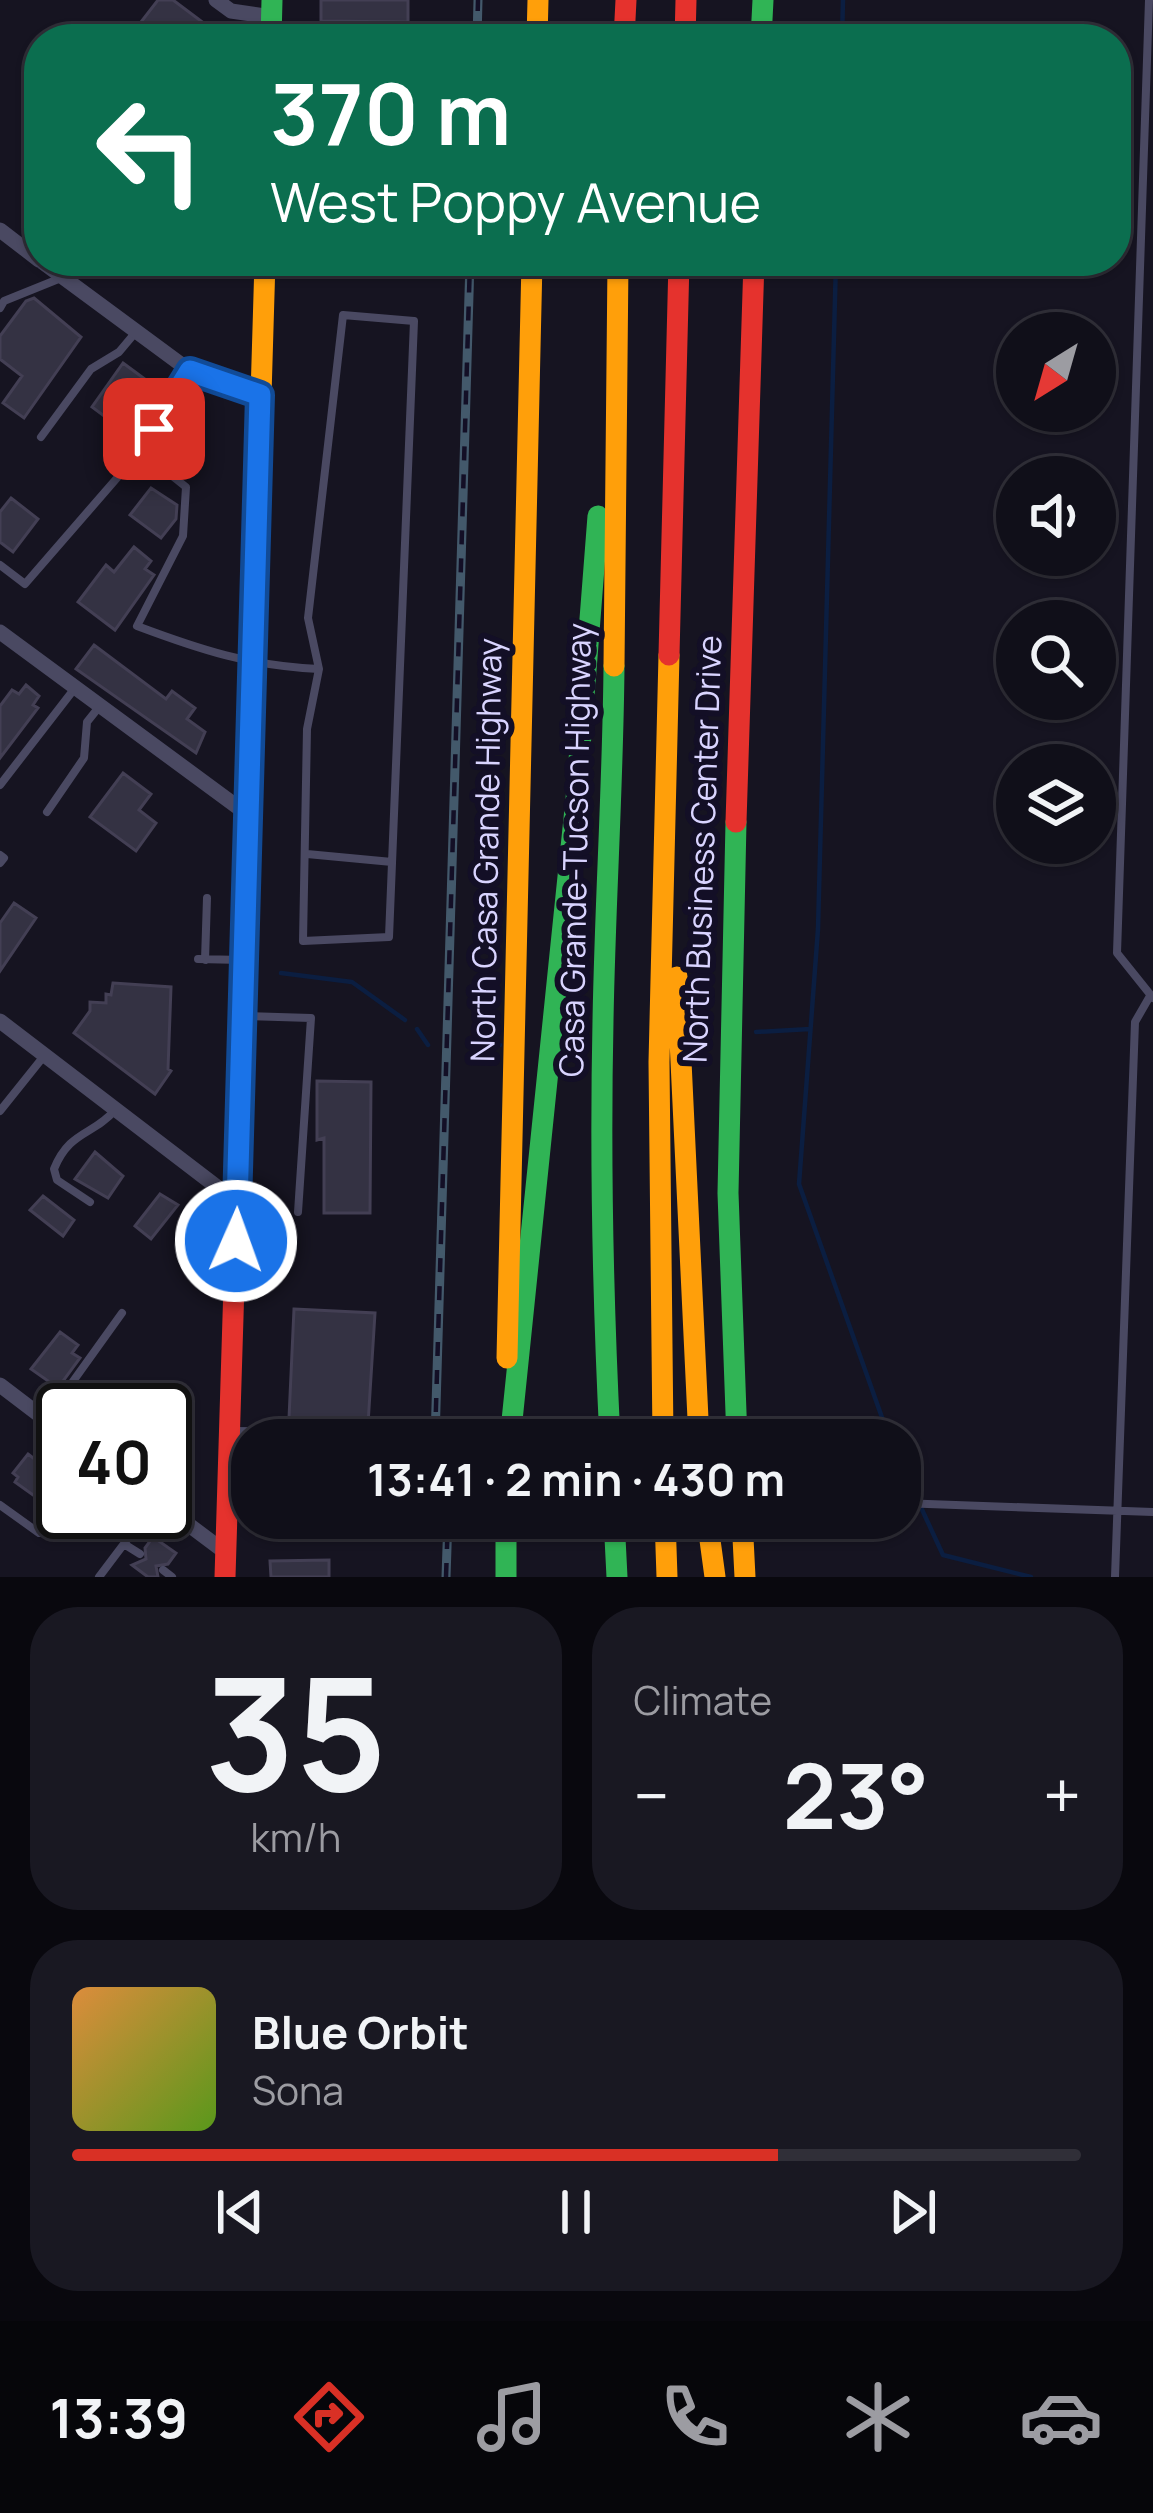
<!DOCTYPE html>
<meta charset="utf-8">
<style>
:root{--surface:#100f19;--page:#191822;--text:#f1f3f6;--muted:#9c9ca2;--line:#302f38;--accent:#d93025}
body{margin:0;font-family:Manrope,sans-serif;background:var(--page);color:var(--text);height:100vh;display:flex;flex-direction:column;font-size:45px;white-space:nowrap}
*{box-sizing:border-box;margin:0}
p{font-size:39px;color:var(--muted)}
.icon{flex:none;width:66px;height:66px;fill:none;stroke:currentColor;stroke-width:2;stroke-linecap:round;stroke-linejoin:round}
.map{position:relative;height:1577px;overflow:hidden}
.sheet{display:flex;flex-direction:column;gap:30px;padding:30px;background:#09080e;flex:1}
.sheet>*{flex:none}
.banner{position:absolute;left:24px;top:24px;width:1107px;height:252px;border-radius:48px;box-shadow:0 3px 9px #0004,0 0 0 3px var(--line);background:#0b6e4f;color:#fff;overflow:hidden}
.needle{width:78px;rotate:217deg}
.tools{position:absolute;left:996px;top:312px;display:grid;gap:24px}
.tools a{display:grid;place-items:center;width:120px;height:120px;border-radius:50%;background:var(--surface);box-shadow:0 3px 9px #0004,0 0 0 3px var(--line);font-size:60px}
.speed{position:absolute;left:36px;top:1383px;display:flex;gap:24px;font-size:60px;font-weight:700;text-align:center}
.speed>*{display:grid;place-content:center;width:156px;height:156px;border-radius:50%;background:var(--surface);box-shadow:0 3px 9px #0004,0 0 0 3px var(--line);line-height:1}
.speed .limit{border:6px solid #111;border-radius:18px;background:#fff;color:#111}
.pin{position:absolute;display:grid;place-items:center;width:102px;height:102px;color:#fff;margin:-51px;border-radius:24px;box-shadow:0 6px 18px #0006}
.me{position:absolute;width:132px;margin:-66px;rotate:2deg;stroke-linejoin:round;filter:drop-shadow(0 0 9px #0008)}
.turn{display:flex;align-items:center;gap:42px;height:252px;padding:0 48px;font-size:54px}
.turn .icon{width:156px;height:156px;stroke-width:2.5}
.turn b{display:block;font-size:84px;line-height:102px}
.big{font-size:90px;font-weight:700;line-height:1.1}
.sheet .widget{flex:1;display:flex;flex-direction:column;justify-content:center;gap:18px;min-width:0;padding:0 42px;border-radius:48px;background:var(--page)}
.sheet .dial{align-items:center;gap:0}
.dial b{font-size:156px;line-height:1}
.song{display:flex;align-items:center;gap:36px}
.cover{width:144px;height:144px;border-radius:18px;background:linear-gradient(135deg,hsl(30 70% 55%),hsl(90 70% 35%))}
.played{height:12px;border-radius:6px;background:linear-gradient(90deg,var(--accent) 70%,var(--line) 70%)}
.keys{display:flex;justify-content:space-around;direction:ltr}
.heat{display:flex;justify-content:space-between;align-items:center;font-size:66px;direction:ltr}
.sheet .tiles{flex:1;display:grid;gap:30px;grid-template-columns:1fr 1fr}
.widget:last-child{grid-column:span 2}
.trip{position:absolute;left:231px;top:1419px;width:690px;height:120px;border-radius:48px;background:var(--surface);box-shadow:0 3px 9px #0004,0 0 0 3px var(--line);font-weight:700;line-height:120px;text-align:center}
.dock{display:flex;height:192px;justify-content:space-around;align-items:center;background:#06060a;color:var(--muted)}
.dock .icon{width:84px;height:84px}
.dock .on{color:var(--accent)}
.dock b{font-size:54px;color:var(--text)}
.map>svg:first-child{display:block}
.lines{fill:none;stroke-linecap:round;stroke-linejoin:round}
.stream{stroke:#0b1e41;stroke-width:4.5}
.building{fill:#343243;stroke:#433f54;stroke-width:3}
.lane{stroke:#4a4962;stroke-width:8}
.street{stroke:#4a4962;stroke-width:15}
.fast{stroke:#30b455;stroke-width:21}
.slow{stroke:#ff9f0a;stroke-width:21}
.jam{stroke:#e5322d;stroke-width:21}
.rail-casing{stroke:#43596b;stroke-width:9}
.rail{stroke:#130f26;stroke-width:4.5;stroke-dasharray:14;stroke-linecap:butt}
.route-casing{stroke:#114b97;stroke-width:30}
.route{stroke:#1a73e8;stroke-width:21}
.labels{text-anchor:middle;stroke-width:12;stroke-linejoin:round;paint-order:stroke}
.street-label{font-size:33px;fill:#d9d4ff;stroke:#130f26}
</style>
<div class="map">
<svg width="1153" height="1577" viewBox="0 0 1153 1577">
<rect width="100%" height="100%" fill="#161421"/>
<g class="lines">
<path class="stream" d="M842,39L843,0
M836,261L818,929L799,1184L890,1440
M281,973L352,982L405,1020
M417,1029L428,1045
M756,1032L810,1029
M476,1046L500,1045
M900,1462L943,1555L1031,1577"/>
</g>
<path class="building" d="M158,0H173L225,39H163L141,22Z
M321,0H408V22L321,21Z
M34,298L81,337L24,418L3,403L22,376L0,359V336L26,301Z
M123,363L165,394L158,406L140,392L137,396L131,392L111,421L92,407Z
M151,488L177,505L176,519L161,538L130,515Z
M11,498L38,519L13,552L0,542V512Z
M134,547L151,561L145,569L154,575L115,630L78,602L106,565L114,572Z
M94,645L166,699L172,691L195,708L187,719L205,732L196,753L76,669Z
M26,685L39,696L33,705L38,708L0,758V706L12,690L19,694Z
M123,773L151,794L139,810L156,823L136,851L90,817Z
M14,903L36,918L0,971V923Z
M113,983L171,987L168,1069L171,1071L155,1094L74,1033L90,1011V1002L106,1003V994L111,995Z
M317,1081L371,1082L370,1213H324V1138L317,1140Z
M95,1152L123,1176L108,1198L75,1179Z
M160,1194L178,1205L151,1239L135,1226Z
M43,1196L74,1220L63,1236L30,1210Z
M294,1309L375,1313L367,1440H319L318,1419L289,1418Z
M60,1332L78,1345L72,1353L80,1358L58,1388L31,1369Z
M28,1454L50,1471L33,1495L15,1482L18,1477L13,1473Z
M153,1537L176,1553L168,1564L156,1566L158,1577H148L132,1565L146,1559L145,1548Z
M329,1560V1577H271L270,1561Z"/>
<g class="lines">
<path class="lane" d="M1149,0L1117,953L1153,998
M0,308L4,301L61,278
M343,315L414,321L389,937L303,941L307,729L319,669L308,618Z
M41,437L91,369L119,352L135,333
M166,471L186,487L183,536L137,626C201,650 250,666 319,669
M0,565L25,584L130,463L190,371
M0,785L75,688
M47,812L84,758L87,722L99,707
M307,854L392,862
M0,855L4,858L0,863
M198,959L242,960
M205,960L207,898
M244,1016L311,1018L298,1212
M0,1111L44,1056
M90,1202L57,1180L54,1169C70,1130 93,1136 116,1109
M46,1419L122,1313
M233,1431L297,1432
M900,1503L1153,1512
M0,1505L39,1533L67,1512
M750,1534L763,1518
M124,1544L140,1554
M163,1570L172,1577
M99,1577L148,1512
M1115,1577L1135,1022L1150,996"/>
<path class="street" d="M216,0L231,11L272,17
M0,230L39,260
M41,261L190,371L260,395
M0,632L247,814
M0,1021L238,1203
M0,1385L63,1433
M165,1507L225,1552"/>
<path class="fast" d="M271,39L272,0
M761,39L763,0
M736,822L728,1193L737,1440
M510,1440L576,799L598,516
M610,1440C603,1301 600,1161 603,1021C605,903 613,785 614,666
M506,1518V1577
M614,1518L617,1577"/>
<path class="slow" d="M537,39L538,0
M614,666L618,261
M250,765L265,261
M677,977L699,1440
M507,1358L532,261
M663,1440L659,1062L669,655
M665,1518L667,1577
M707,1518L715,1577
M742,1518L745,1577"/>
<path class="jam" d="M624,39L626,0
M685,39L686,0
M669,655L679,261
M736,822L754,261
M225,1577L250,765"/>
<defs>
<path id="rail" d="M477,39L478,0
M435,1440L470,261
M446,1577L448,1518"/>
</defs>
<use href="#rail" class="rail-casing"/>
<use href="#rail" class="rail"/>
</g>
<g class="lines">
<defs>
<path id="route" d="M154,429L190,371L260,395L236,1241"/>
</defs>
<use href="#route" class="route-casing"/>
<use href="#route" class="route"/>
</g>
<g class="labels">
<g class="street-label">
<text transform="translate(702 849) rotate(-88)" y="12">North Business Center Drive</text>
<text transform="translate(486 850) rotate(-89)" y="12">North Casa Grande Highway</text>
<text transform="translate(575 850) rotate(-89)" y="12">Casa Grande-Tucson Highway</text>
</g>
</g>
</svg>
<div class="tools">
<a><svg class="needle" viewBox="-14 -14 28 28"><path d="M0-13l5 13h-10z" fill="#e53935"/><path d="M0 13l5-13h-10z" fill="#9c9ca2"/></svg></a>
<a><svg class="icon" aria-label="sound" viewBox="0 0 24 24"><path d="M4 9h4l5-4v14l-5-4H4zM17 9q2 3 0 6"/></svg></a>
<a><svg class="icon" aria-label="search" viewBox="0 0 24 24"><circle cx="10" cy="10" r="6"/><path d="M15 15l6 6"/></svg></a>
<a><svg class="icon" aria-label="layers" viewBox="0 0 24 24"><path d="M12 4l9 5-9 5-9-5zM3 14l9 5 9-5"/></svg></a>
</div>
<div class="speed"><div class="limit">40</div></div>
<div class="pin" style="left:154px;top:429px;background:#d93025"><svg class="icon" aria-label="arrive" viewBox="0 0 24 24"><path d="M6 21V4h12l-3 4 3 4H6"/></svg></div>
<svg class="me" style="left:236px;top:1241px" viewBox="-20 -20 40 40"><circle r="17" fill="#1a73e8" stroke="#fff" stroke-width="3"/><path d="M0-11L8 9 0 5-8 9z" fill="#fff"/></svg>
<div class="trip">13:41 · 2 min · 430 m</div>
<div class="banner">
<div class="turn"><svg class="icon" aria-label="left" viewBox="0 0 24 24"><path d="M17 20v-9H6M10 6l-5 5 5 5"/></svg><div><b>370 m</b>West Poppy Avenue</div></div>
</div>
</div>
<section class="sheet">
<div class="tiles">
<div class="widget dial"><b>35</b><p>km/h</p></div>
<div class="widget"><p>Climate</p>
<div class="heat"><a>−</a><b class="big">23°</b><a>+</a></div>
</div>
<div class="widget">
<div class="song"><i class="cover"></i><div><b>Blue Orbit</b><p>Sona</p></div></div>
<div class="played"></div>
<div class="keys"><svg class="icon" aria-label="previous" viewBox="0 0 24 24"><path d="M18 5L8 12l10 7zM5 5v14"/></svg><svg class="icon" aria-label="pause" viewBox="0 0 24 24"><path d="M8 5v14M16 5v14"/></svg><svg class="icon" aria-label="next" viewBox="0 0 24 24"><path d="M6 5l10 7-10 7zM19 5v14"/></svg></div>
</div>
</div>
</section>
<nav class="dock">
<b>13:39</b>
<svg class="icon on" aria-label="directions" viewBox="0 0 24 24"><path d="M12 3l9 9-9 9-9-9zM9 14v-3h6M13 9l2 2-2 2"/></svg>
<svg class="icon" aria-label="music" viewBox="0 0 24 24"><path d="M9 18V5l10-2v13"/><circle cx="6" cy="18" r="3"/><circle cx="16" cy="16" r="3"/></svg>
<svg class="icon" aria-label="phone" viewBox="0 0 24 24"><path d="M5 4h4l2 5-3 2q2 4 5 5l2-3 5 2v4C11 20 4 13 5 4z"/></svg>
<svg class="icon" aria-label="climate" viewBox="0 0 24 24"><path d="M12 3v18M4 7l16 10M4 17L20 7"/></svg>
<svg class="icon" aria-label="car" viewBox="0 0 24 24"><path d="M5 17H2v-5l4-1 3-4h7l3 4 3 1v5h-3M9 17h6M6 11h13"/><circle cx="7" cy="17" r="2"/><circle cx="17" cy="17" r="2"/></svg>
</nav>
